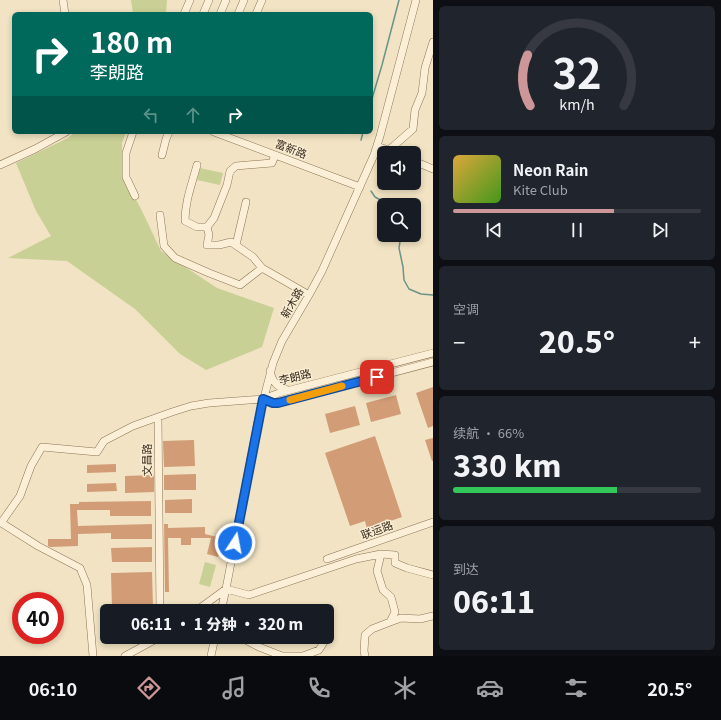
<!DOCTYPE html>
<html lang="zh">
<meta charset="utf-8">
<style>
:root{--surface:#171b24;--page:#20242c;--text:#f1f3f6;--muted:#9ea1a6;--line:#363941;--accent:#cd9698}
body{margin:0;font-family:Georgia,"Noto Sans SC",serif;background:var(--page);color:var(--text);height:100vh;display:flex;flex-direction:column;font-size:15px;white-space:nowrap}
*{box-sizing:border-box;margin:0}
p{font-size:13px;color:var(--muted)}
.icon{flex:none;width:22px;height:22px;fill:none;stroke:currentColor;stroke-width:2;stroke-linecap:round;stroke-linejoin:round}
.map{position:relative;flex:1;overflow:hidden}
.sheet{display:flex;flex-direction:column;gap:6px;padding:6px;background:#0d0f14;width:288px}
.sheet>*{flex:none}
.hud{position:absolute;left:12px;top:12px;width:361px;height:122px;border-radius:6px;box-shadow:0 2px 6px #0003;background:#00695c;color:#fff;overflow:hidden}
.fabs{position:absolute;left:377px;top:146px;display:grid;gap:8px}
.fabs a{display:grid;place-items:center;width:44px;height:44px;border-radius:6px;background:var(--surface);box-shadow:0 2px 6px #0003;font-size:20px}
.speed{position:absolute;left:12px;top:592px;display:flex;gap:8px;font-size:20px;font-weight:700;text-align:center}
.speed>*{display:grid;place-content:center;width:52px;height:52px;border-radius:50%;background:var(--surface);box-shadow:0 2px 6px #0003;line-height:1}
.speed .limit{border:6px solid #d22;background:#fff;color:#111}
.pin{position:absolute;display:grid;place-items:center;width:34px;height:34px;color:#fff;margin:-17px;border-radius:8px;box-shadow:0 2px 6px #0006}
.me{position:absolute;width:44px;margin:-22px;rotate:11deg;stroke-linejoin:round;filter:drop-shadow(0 0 3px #0008)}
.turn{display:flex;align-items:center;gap:14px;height:84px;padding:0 12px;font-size:18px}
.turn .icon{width:52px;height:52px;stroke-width:2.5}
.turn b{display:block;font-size:28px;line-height:34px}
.lanes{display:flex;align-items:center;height:38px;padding:0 12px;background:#0003;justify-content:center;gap:20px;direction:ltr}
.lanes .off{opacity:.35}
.big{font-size:30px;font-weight:800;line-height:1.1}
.sheet .widget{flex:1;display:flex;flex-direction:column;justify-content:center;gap:6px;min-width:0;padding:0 14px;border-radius:6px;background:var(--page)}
.sheet .dial{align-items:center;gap:0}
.dial svg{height:104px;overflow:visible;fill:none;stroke:var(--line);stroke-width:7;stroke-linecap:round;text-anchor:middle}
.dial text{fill:var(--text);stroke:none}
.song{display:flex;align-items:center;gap:12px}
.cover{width:48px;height:48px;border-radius:6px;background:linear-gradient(135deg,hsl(40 70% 55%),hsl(100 70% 35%))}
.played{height:4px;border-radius:2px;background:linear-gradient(90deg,var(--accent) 65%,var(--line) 65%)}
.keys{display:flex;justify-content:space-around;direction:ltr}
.heat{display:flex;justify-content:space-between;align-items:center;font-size:22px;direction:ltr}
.charge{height:6px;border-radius:3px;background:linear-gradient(90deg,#34c759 66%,var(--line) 0)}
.trip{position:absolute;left:100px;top:604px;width:234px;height:40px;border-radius:6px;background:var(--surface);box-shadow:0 2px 6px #0003;font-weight:800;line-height:40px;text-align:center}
.dock{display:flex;height:64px;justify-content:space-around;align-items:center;background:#090b0e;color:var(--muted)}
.dock .icon{width:28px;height:28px}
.dock .selected{color:var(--accent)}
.dock b{font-size:18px;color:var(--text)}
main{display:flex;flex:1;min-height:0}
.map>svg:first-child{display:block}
.green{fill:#c9d096}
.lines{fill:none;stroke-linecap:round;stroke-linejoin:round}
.stream{stroke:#6b9389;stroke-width:1.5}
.building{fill:#d29c76}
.minor-casing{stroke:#8d7458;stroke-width:8}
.minor{stroke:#fbf0d7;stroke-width:7}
.route-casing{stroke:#114b97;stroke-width:10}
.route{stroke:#1a73e8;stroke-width:7}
.slow{stroke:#f59e0b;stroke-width:7}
.labels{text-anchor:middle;stroke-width:3;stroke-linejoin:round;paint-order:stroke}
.street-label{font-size:11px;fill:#3b2c1d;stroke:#f8edd3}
</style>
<main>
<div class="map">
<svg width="433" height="656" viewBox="0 0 433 656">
<rect width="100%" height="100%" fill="#f1e3c3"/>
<path class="green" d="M131,0H167L166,14H133Z
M75,132H126L122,143V173L142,211L161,251L217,288L274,308L262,347L206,370L180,354L135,309L67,261L8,258L51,236L36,211L16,163L68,138Z
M200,168L223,173L220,185L197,180Z
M205,562L216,565L210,587L199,584Z"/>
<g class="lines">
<path class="stream" d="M371,102L382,65L399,0
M361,140L363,132
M371,191L375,197L390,205
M401,235L399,248L403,267L404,280L409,289L421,294L433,295"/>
</g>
<path class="building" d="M433,387V426L428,428L416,393Z
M396,395L401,414L371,422L366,403Z
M355,406L360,425L330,433L325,414Z
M375,436L402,517L367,529L365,521L350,526L325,453Z
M433,438V461H432L425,440Z
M194,440L195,466L164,467L163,441Z
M116,464V472L87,473V465Z
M196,474V490H164V475Z
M154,475V492L125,493V476Z
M116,483L117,491L87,492V484Z
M192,499V513H165V500Z
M151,501V516H110V510H77L78,526L152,524V539H111V533L78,534V546L50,547L48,546V539H71L70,504H79V502Z
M164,524H168V528L205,527V534L217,537V540L222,541L218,557L207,554L211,538H191V545H181V538H168L169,592H165Z
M152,547V562H112L111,548Z
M152,572L153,607L112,608L111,573Z"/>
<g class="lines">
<defs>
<path id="minor" d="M63,0L65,14
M184,14L190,0
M203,14L209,0
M220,14L226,0
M238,14L244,0
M256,14L262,0
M133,132L126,153V177L135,196
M214,132L360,187
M377,146L395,153
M389,150L413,129L415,110L422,93L425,68L433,42
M162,155L166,139L169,132
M414,161L433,169
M0,165L35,149L66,132
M197,165C192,184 185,201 185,221L197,227H207L209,235L207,245H219L231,242L253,257L262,268
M160,215L164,246L175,258L209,273L240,285L262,268L309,295
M207,227L214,218L227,185L230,171L236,166L272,163L275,155
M236,245L246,202
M270,371C272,381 277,388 288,390
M263,399L273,403H278L433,362
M158,417L160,611
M0,522L38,546L80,568L87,585L93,656
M1,523L20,496L31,466L42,447L97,452L104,441L133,426L172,412L191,406L209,403L263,399L279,393L433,353
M327,559L433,522
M226,589L249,595L356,559L381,554L395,555V563L407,568L433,575
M196,611L226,589
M221,611L226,589L258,421L273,363L282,341L309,295L322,271L374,155L380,136L416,0
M390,622L401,618L420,619L433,616
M240,637L259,647L282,656H303L319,650L329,634
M125,656L160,637
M211,656L215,637
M365,656L364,651L365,635L372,629L390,622L395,612L391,597L383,590L377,571L381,554"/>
</defs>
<use href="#minor" class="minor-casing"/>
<use href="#minor" class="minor"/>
</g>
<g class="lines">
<defs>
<path id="route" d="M235,543L263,399L273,403H278L377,377"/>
</defs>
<use href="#route" class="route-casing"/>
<use href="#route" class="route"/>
<path class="slow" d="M290,400L342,386"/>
</g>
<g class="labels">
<g class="street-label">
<text transform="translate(291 149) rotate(21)" y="4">富新路</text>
<text transform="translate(292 303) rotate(-60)" y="4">新木路</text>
<text transform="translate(295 377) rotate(-14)" y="4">李朗路</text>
<text transform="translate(147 460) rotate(-90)" y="4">文昌路</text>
<text transform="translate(377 530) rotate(-20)" y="4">联运路</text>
</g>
</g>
</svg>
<div class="fabs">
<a><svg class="icon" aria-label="sound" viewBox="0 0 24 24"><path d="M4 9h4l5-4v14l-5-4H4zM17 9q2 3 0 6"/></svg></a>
<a><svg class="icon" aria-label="search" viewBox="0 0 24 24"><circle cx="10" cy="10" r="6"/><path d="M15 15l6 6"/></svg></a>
</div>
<div class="speed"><div class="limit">40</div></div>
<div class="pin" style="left:377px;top:377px;background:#d93025"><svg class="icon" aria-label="arrive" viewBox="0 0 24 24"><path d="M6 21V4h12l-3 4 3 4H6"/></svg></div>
<svg class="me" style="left:235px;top:543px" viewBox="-20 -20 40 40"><circle r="17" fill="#1a73e8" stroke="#fff" stroke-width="3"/><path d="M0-11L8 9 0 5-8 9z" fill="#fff"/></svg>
<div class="trip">06:11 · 1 分钟 · 320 m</div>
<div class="hud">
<div class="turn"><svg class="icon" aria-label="right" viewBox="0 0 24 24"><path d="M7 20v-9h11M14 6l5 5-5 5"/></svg><div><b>180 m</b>李朗路</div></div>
<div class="lanes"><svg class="icon off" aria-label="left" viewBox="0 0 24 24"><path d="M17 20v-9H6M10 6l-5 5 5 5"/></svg><svg class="icon off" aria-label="ahead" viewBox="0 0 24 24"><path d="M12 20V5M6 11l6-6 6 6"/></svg><svg class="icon" aria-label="right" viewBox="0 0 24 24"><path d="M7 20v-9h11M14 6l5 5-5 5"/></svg></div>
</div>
</div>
<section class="sheet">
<div class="widget dial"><svg viewBox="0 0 100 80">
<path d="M14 69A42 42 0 1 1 86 69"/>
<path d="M14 69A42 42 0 0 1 12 30" stroke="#cd9698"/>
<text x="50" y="56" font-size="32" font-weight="700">32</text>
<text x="50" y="72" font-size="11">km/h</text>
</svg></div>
<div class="widget">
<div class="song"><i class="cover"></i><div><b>Neon Rain</b><p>Kite Club</p></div></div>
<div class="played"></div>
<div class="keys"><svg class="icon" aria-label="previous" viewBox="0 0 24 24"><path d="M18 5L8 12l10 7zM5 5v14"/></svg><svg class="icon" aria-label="pause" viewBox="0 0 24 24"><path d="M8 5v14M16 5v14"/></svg><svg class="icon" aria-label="next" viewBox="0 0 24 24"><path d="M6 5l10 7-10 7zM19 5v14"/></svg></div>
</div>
<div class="widget"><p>空调</p>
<div class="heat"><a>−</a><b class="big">20.5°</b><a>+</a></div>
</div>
<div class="widget"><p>续航 · 66%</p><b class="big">330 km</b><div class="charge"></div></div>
<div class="widget"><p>到达</p><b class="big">06:11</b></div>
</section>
</main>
<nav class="dock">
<b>06:10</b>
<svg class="icon selected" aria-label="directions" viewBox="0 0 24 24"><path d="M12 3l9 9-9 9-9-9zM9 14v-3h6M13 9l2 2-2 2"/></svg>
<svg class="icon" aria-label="music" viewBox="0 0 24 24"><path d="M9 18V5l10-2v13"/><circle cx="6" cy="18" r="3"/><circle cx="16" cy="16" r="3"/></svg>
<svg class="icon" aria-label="phone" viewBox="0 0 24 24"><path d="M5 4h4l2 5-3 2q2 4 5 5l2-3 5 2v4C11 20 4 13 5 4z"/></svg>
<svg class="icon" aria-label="climate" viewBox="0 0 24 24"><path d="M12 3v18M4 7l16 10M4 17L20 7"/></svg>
<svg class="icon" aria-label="car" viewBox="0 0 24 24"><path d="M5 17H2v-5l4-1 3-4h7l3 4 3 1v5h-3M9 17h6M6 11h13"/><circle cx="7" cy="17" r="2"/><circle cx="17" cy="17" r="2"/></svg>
<svg class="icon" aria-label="filters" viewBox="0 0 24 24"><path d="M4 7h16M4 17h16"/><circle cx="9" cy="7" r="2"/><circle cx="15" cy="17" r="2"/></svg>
<b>20.5°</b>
</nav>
